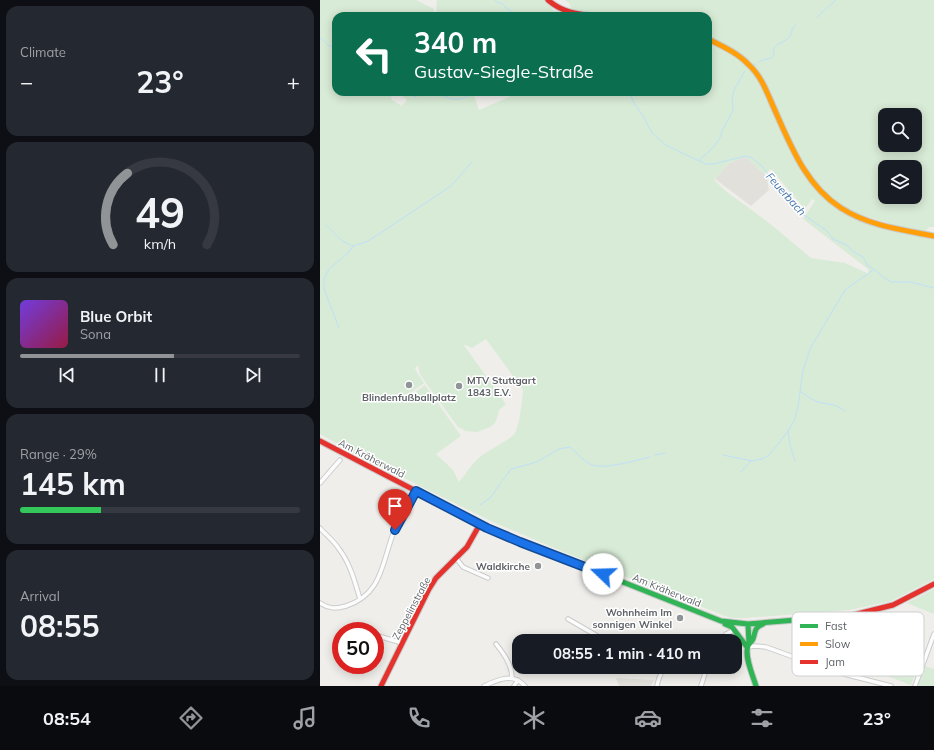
<!DOCTYPE html>
<meta charset="utf-8">
<style>
:root{--surface:#171b24;--page:#242831;--text:#f1f3f6;--muted:#9ea1a6;--line:#363941;--accent:#919496}
body{margin:0;font-family:Mulish,sans-serif;background:var(--page);color:var(--text);height:100vh;display:flex;flex-direction:column;font-size:15px;white-space:nowrap}
*{box-sizing:border-box;margin:0}
p{font-size:13px;color:var(--muted)}
.icon{flex:none;width:22px;height:22px;fill:none;stroke:currentColor;stroke-width:2;stroke-linecap:round;stroke-linejoin:round}
.map{position:relative;flex:1;overflow:hidden}
.sheet{display:flex;flex-direction:column;gap:6px;padding:6px;background:#0d0f14;width:320px}
.sheet>*{flex:none}
.guide{position:absolute;left:12px;top:12px;width:380px;height:84px;border-radius:12px;box-shadow:0 2px 10px #0003;background:#0b6e4f;color:#fff;overflow:hidden}
.tools{position:absolute;left:558px;top:108px;display:grid;gap:8px}
.tools a{display:grid;place-items:center;width:44px;height:44px;border-radius:8px;background:var(--surface);box-shadow:0 2px 10px #0003;font-size:20px}
.speed{position:absolute;left:12px;top:622px;display:flex;gap:8px;font-size:20px;font-weight:700;text-align:center}
.speed>*{display:grid;place-content:center;width:52px;height:52px;border-radius:50%;background:var(--surface);box-shadow:0 2px 10px #0003;line-height:1}
.speed .limit{border:6px solid #d22;background:#fff;color:#111}
.pin{position:absolute;display:grid;place-items:center;width:34px;height:34px;color:#fff;margin:-41px -17px;border-radius:50% 50% 50% 0;rotate:-45deg;box-shadow:0 0 4px #0007}
.pin .icon{rotate:45deg}
.me{position:absolute;width:44px;margin:-22px;rotate:291deg;stroke-linejoin:round;filter:drop-shadow(0 0 3px #0008)}
.turn{display:flex;align-items:center;gap:14px;height:84px;padding:0 16px;font-size:18px}
.turn .icon{width:52px;height:52px;stroke-width:2.5}
.turn b{display:block;font-size:28px;line-height:34px}
.big{font-size:30px;font-weight:700;line-height:1.1}
.sheet .tile{flex:1;display:flex;flex-direction:column;justify-content:center;gap:6px;min-width:0;padding:0 14px;border-radius:12px;background:var(--page)}
.sheet .dial{align-items:center;gap:0}
.dial svg{height:104px;overflow:visible;fill:none;stroke:var(--line);stroke-width:7;stroke-linecap:round;text-anchor:middle}
.dial text{fill:var(--text);stroke:none}
.song{display:flex;align-items:center;gap:12px}
.cover{width:48px;height:48px;border-radius:6px;background:linear-gradient(135deg,hsl(260 70% 55%),hsl(340 70% 35%))}
.played{height:4px;border-radius:2px;background:linear-gradient(90deg,var(--accent) 55%,var(--line) 55%)}
.keys{display:flex;justify-content:space-around;direction:ltr}
.heat{display:flex;justify-content:space-between;align-items:center;font-size:22px;direction:ltr}
.charge{height:6px;border-radius:3px;background:linear-gradient(90deg,#34c759 29%,var(--line) 0)}
.trip{position:absolute;left:192px;top:634px;width:230px;height:40px;border-radius:12px;background:var(--surface);box-shadow:0 2px 10px #0003;font-weight:700;line-height:40px;text-align:center}
.menu{display:flex;height:64px;justify-content:space-around;align-items:center;background:#090b0e;color:var(--muted)}
.menu .icon{width:28px;height:28px}
.menu .on{color:var(--accent)}
.menu b{font-size:18px;color:var(--text)}
main{display:flex;flex:1;min-height:0}
.map>svg:first-child{display:block}
.education{fill:#e2e0da}
.green{fill:#d8ebd6;fill-rule:evenodd}
.lines{fill:none;stroke-linecap:round;stroke-linejoin:round}
.stream{stroke:#bfe0f9;stroke-width:1}
.street-casing{stroke:#cbcccc;stroke-width:5.5}
.fast-casing{stroke:#cacacb;stroke-width:7}
.slow-casing{stroke:#cacacb;stroke-width:7}
.jam-casing{stroke:#cacacb;stroke-width:7}
.street{stroke:#fdfcfc;stroke-width:3.5}
.fast{stroke:#30b455;stroke-width:5}
.slow{stroke:#ff9f0a;stroke-width:5}
.jam{stroke:#e5322d;stroke-width:5}
.route-casing{stroke:#114b97;stroke-width:10}
.route{stroke:#1a73e8;stroke-width:7}
.poi-dot{fill:#919496;stroke:#fff;stroke-width:1.5}
.labels{text-anchor:middle;stroke-width:3;stroke-linejoin:round;paint-order:stroke}
.poi-label{font-size:10px;font-weight:bold;fill:#5f6368;stroke:#fff;text-anchor:end}
.street-label{font-size:10px;fill:#5f6368;stroke:#fff}
.water-label{font-size:11px;font-style:italic;fill:#4174aa;stroke:#fff}
.key{fill:#fff;stroke:#cfd0d2;stroke-width:1}
.key-label{font-size:11px;fill:#5f6368}
</style>
<main>
<section class="sheet">
<div class="tile"><p>Climate</p>
<div class="heat"><a>−</a><b class="big">23°</b><a>+</a></div>
</div>
<div class="tile dial"><svg viewBox="0 0 100 80">
<path d="M14 69A42 42 0 1 1 86 69"/>
<path d="M14 69A42 42 0 0 1 25 14" stroke="#919496"/>
<text x="50" y="56" font-size="32" font-weight="700">49</text>
<text x="50" y="72" font-size="11">km/h</text>
</svg></div>
<div class="tile">
<div class="song"><i class="cover"></i><div><b>Blue Orbit</b><p>Sona</p></div></div>
<div class="played"></div>
<div class="keys"><svg class="icon" aria-label="previous" viewBox="0 0 24 24"><path d="M18 5L8 12l10 7zM5 5v14"/></svg><svg class="icon" aria-label="pause" viewBox="0 0 24 24"><path d="M8 5v14M16 5v14"/></svg><svg class="icon" aria-label="next" viewBox="0 0 24 24"><path d="M6 5l10 7-10 7zM19 5v14"/></svg></div>
</div>
<div class="tile"><p>Range · 29%</p><b class="big">145 km</b><div class="charge"></div></div>
<div class="tile"><p>Arrival</p><b class="big">08:55</b></div>
</section>
<div class="map">
<svg width="614" height="686" viewBox="0 0 614 686">
<rect width="100%" height="100%" fill="#efeeea"/>
<path class="education" d="M426,157L444,174L447,179L449,190L431,206L395,179L409,163Z
M296,678L334,680L331,686H299Z"/>
<path class="green" d="M0,0H96L114,9L112,16H16V92H74L71,97L72,100L82,106L87,100L78,92H153L159,110L191,96L203,92H388V41C404,50 424,59 435,74C437,77 439,81 441,85L485,175L496,191L501,196L517,208L532,216L614,238V579L571,601L529,610L424,618H414L405,616L251,555L173,522L98,485L31,451L0,434ZM426,157L444,174L451,169L485,209L492,199L495,201L483,219L548,269L549,274L525,263L491,258L448,222L407,192L394,180L409,163ZM166,339L203,390C202,401 200,424 195,433C189,441 170,449 161,456C153,462 146,474 139,482L133,470L116,454L141,436L105,385L83,401L82,399L104,383L96,371L95,368L98,365L100,374L106,383L138,427L146,431L157,432L170,427L175,423L177,418L179,410L186,404L143,344L152,348Z
M117,0H225L234,11H237L249,15L257,16H116Z
M245,0H614V227H609L605,232L582,227L532,212L505,192L490,174L472,143L439,71L430,64L388,38V16H291L252,10L249,3ZM565,115H595V145H565ZM565,167H595V197H565Z
M614,589V614L587,603Z
M579,644L603,652L591,685L567,676Z
M605,666L614,669V686H596Z"/>
<g class="lines">
<path class="stream" d="M175,0L178,3H182L185,7L191,11L190,16
M497,17L516,0
M0,38L2,39L8,45L16,49
M439,62C440,61 442,60 443,60C448,58 451,60 454,55C451,42 465,44 470,36C474,31 469,30 476,25
M434,65L436,64
M90,92L94,97L103,93L113,92
M115,92L131,99H141L156,92
M309,92L314,103L323,116L332,133L346,145L360,152L386,164H393L426,156L432,158L443,167L451,178L460,185L481,213L507,231L513,239L527,245L532,251L543,257L548,266L554,269L563,277L571,282H590L614,288
M378,161C387,153 400,144 402,131L413,110L412,99L414,90L425,71
M6,225L22,241L33,246
M19,328L4,289V279L9,269L28,253L33,246L46,242L65,230L131,186L152,162
M481,392C486,395 492,400 498,402C510,405 514,403 525,411
M468,431L470,445L475,461
M335,455L345,453
M403,455L432,461L442,459L449,455L455,448L468,431L474,421L478,407L483,370L491,347L525,290L553,270
M421,472L431,461
M183,480L191,469L217,462L239,449L250,447C257,453 263,461 272,465C285,470 316,460 330,457
M160,505L171,497L181,482"/>
<defs>
<path id="street" d="M0,483L20,460
M0,528C6,535 14,541 19,549C30,563 35,582 40,599
M136,558L143,567L168,578
M0,603C9,609 16,609 26,606C64,594 62,559 75,529C81,516 89,504 96,491
M248,619L286,641
M55,635L82,643
M327,641L330,638L332,637L339,641
M401,641L406,634L414,630
M176,644C184,654 192,665 192,678
M427,647L435,646L446,647L512,671L571,686
M164,686C173,682 187,675 197,680C200,681 203,684 205,686
M194,686L198,680
M337,686C338,679 341,673 344,667
M381,686L387,667
M595,686L614,634"/>
<path id="fast" d="M192,538L401,621L428,624L501,618
M405,624L412,627L427,647
M428,624L429,643
M436,686C433,676 424,656 428,646C429,643 432,642 433,639C436,630 434,628 443,624"/>
<path id="slow" d="M388,39C402,46 418,53 429,65C441,76 447,92 453,106C470,144 485,185 521,208C549,226 583,230 614,236"/>
<path id="jam" d="M228,0C243,13 258,14 277,16
M0,441L167,528L192,538
M501,618L529,616L573,605L614,584
M61,686L109,589L116,578L147,547L160,524"/>
</defs>
<use href="#street" class="street-casing"/>
<use href="#fast" class="fast-casing"/>
<use href="#slow" class="slow-casing"/>
<use href="#jam" class="jam-casing"/>
<use href="#street" class="street"/>
<use href="#fast" class="fast"/>
<use href="#slow" class="slow"/>
<use href="#jam" class="jam"/>
</g>
<g class="lines">
<defs>
<path id="route" d="M75,530L96,491L167,528L200,542L283,574"/>
</defs>
<use href="#route" class="route-casing"/>
<use href="#route" class="route"/>
</g>
<g class="poi-dot">
<circle cx="89" cy="385" r="4"/>
<circle cx="139" cy="386" r="4"/>
<circle cx="218" cy="566" r="4"/>
<circle cx="360" cy="618" r="4"/>
</g>
<g class="labels">
<g class="poi-label">
<text x="147" y="384" text-anchor="start">MTV Stuttgart<tspan x="147" dy="12">1843 E.V.</tspan></text>
<text x="89" y="401" text-anchor="middle">Blindenfußballplatz</text>
<text x="210" y="570">Waldkirche</text>
<text x="352" y="616">Wohnheim Im<tspan x="352" dy="12">sonnigen Winkel</tspan></text>
</g>
<g class="street-label">
<text transform="translate(52 458) rotate(27)" y="4">Am Kräherwald</text>
<text transform="translate(347 590) rotate(22)" y="4">Am Kräherwald</text>
<text transform="translate(91 608) rotate(-62)" y="4">Zeppelinstraße</text>
</g>
<g class="water-label">
<text transform="translate(466 194) rotate(48)" y="4">Feuerbach</text>
</g>
</g>
<rect x="472" y="612" width="132" height="64" rx="6" class="key"/>
<rect x="480" y="624" width="18" height="4" fill="#30b455"/>
<rect x="480" y="642" width="18" height="4" fill="#ff9f0a"/>
<rect x="480" y="660" width="18" height="4" fill="#e5322d"/>
<g class="key-label">
<text x="505" y="630">Fast</text>
<text x="505" y="648">Slow</text>
<text x="505" y="666">Jam</text>
</g>
</svg>
<div class="tools">
<a><svg class="icon" aria-label="search" viewBox="0 0 24 24"><circle cx="10" cy="10" r="6"/><path d="M15 15l6 6"/></svg></a>
<a><svg class="icon" aria-label="layers" viewBox="0 0 24 24"><path d="M12 4l9 5-9 5-9-5zM3 14l9 5 9-5"/></svg></a>
</div>
<div class="speed"><div class="limit">50</div></div>
<div class="pin" style="left:75px;top:530px;background:#d93025"><svg class="icon" aria-label="arrive" viewBox="0 0 24 24"><path d="M6 21V4h12l-3 4 3 4H6"/></svg></div>
<svg class="me" style="left:283px;top:574px" viewBox="-20 -20 40 40"><circle r="19" fill="#fff"/><path d="M0-13L10 11 0 6-10 11z" fill="#1a73e8"/></svg>
<div class="trip">08:55 · 1 min · 410 m</div>
<div class="guide">
<div class="turn"><svg class="icon" aria-label="left" viewBox="0 0 24 24"><path d="M17 20v-9H6M10 6l-5 5 5 5"/></svg><div><b>340 m</b>Gustav-Siegle-Straße</div></div>
</div>
</div>
</main>
<nav class="menu">
<b>08:54</b>
<svg class="icon on" aria-label="directions" viewBox="0 0 24 24"><path d="M12 3l9 9-9 9-9-9zM9 14v-3h6M13 9l2 2-2 2"/></svg>
<svg class="icon" aria-label="music" viewBox="0 0 24 24"><path d="M9 18V5l10-2v13"/><circle cx="6" cy="18" r="3"/><circle cx="16" cy="16" r="3"/></svg>
<svg class="icon" aria-label="phone" viewBox="0 0 24 24"><path d="M5 4h4l2 5-3 2q2 4 5 5l2-3 5 2v4C11 20 4 13 5 4z"/></svg>
<svg class="icon" aria-label="climate" viewBox="0 0 24 24"><path d="M12 3v18M4 7l16 10M4 17L20 7"/></svg>
<svg class="icon" aria-label="car" viewBox="0 0 24 24"><path d="M5 17H2v-5l4-1 3-4h7l3 4 3 1v5h-3M9 17h6M6 11h13"/><circle cx="7" cy="17" r="2"/><circle cx="17" cy="17" r="2"/></svg>
<svg class="icon" aria-label="filters" viewBox="0 0 24 24"><path d="M4 7h16M4 17h16"/><circle cx="9" cy="7" r="2"/><circle cx="15" cy="17" r="2"/></svg>
<b>23°</b>
</nav>
